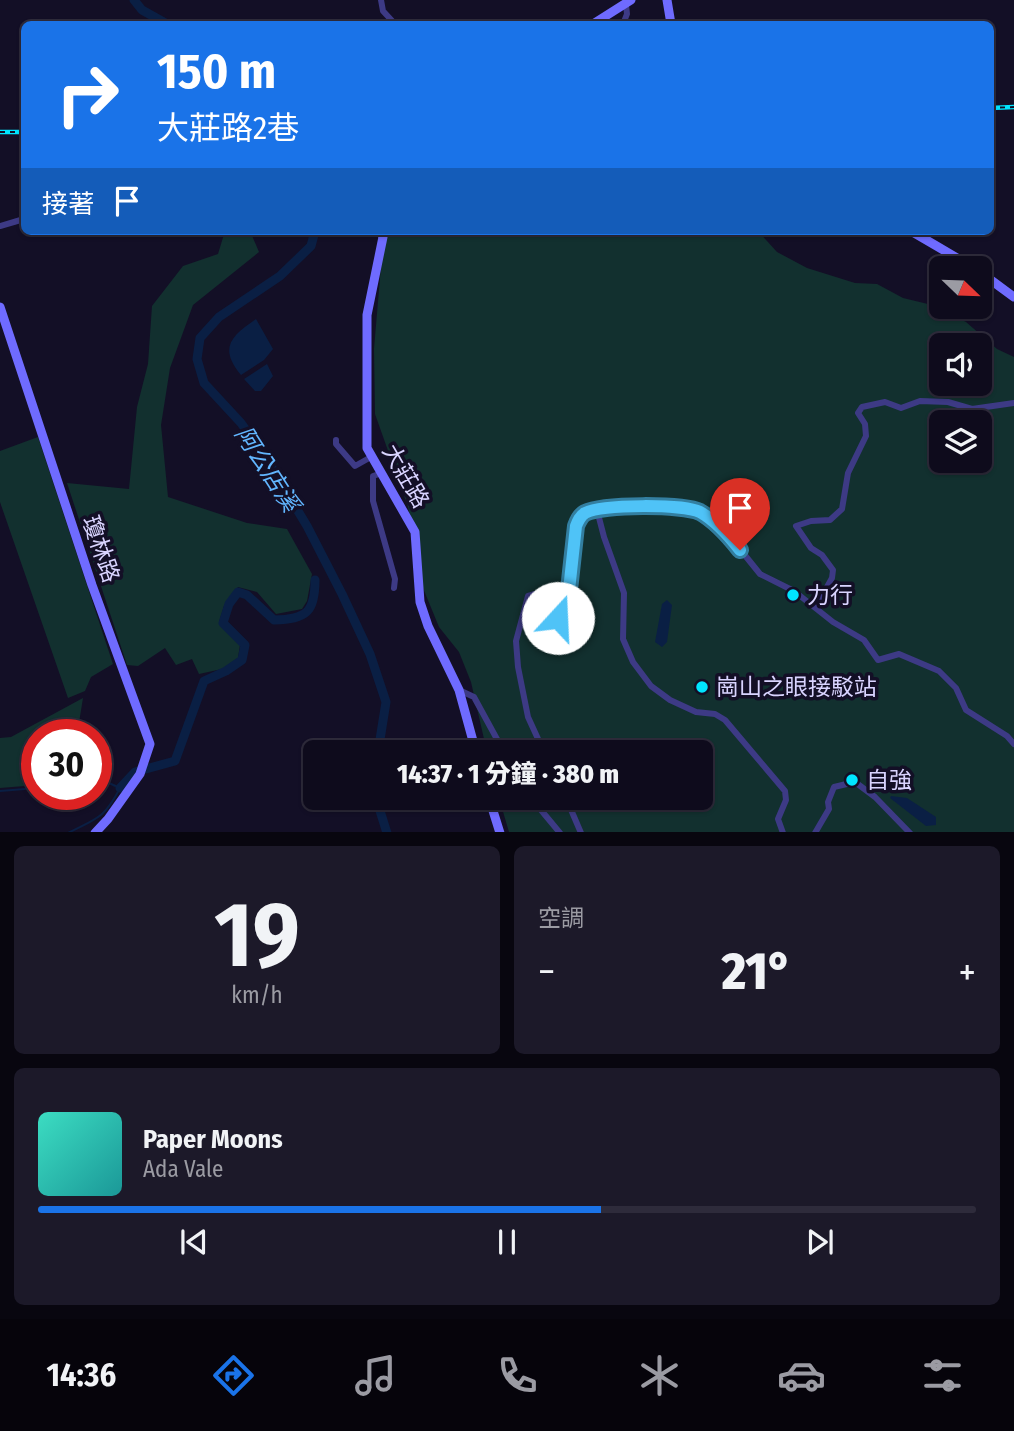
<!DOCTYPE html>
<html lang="zh-TW">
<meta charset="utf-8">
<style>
:root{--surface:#0e0b1c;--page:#1c1929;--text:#f1f3f6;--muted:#9b9ba3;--line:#2e2b3b;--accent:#1a73e8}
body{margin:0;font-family:"Fira Sans Condensed","Noto Sans TC",sans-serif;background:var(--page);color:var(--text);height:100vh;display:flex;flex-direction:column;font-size:26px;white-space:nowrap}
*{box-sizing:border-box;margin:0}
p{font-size:23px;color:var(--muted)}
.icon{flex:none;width:38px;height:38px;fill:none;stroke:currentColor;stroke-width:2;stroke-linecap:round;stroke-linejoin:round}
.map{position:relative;height:832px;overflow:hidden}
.drawer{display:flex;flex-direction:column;gap:14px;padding:14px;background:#08060f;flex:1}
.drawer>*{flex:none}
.top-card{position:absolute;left:21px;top:21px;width:973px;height:214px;border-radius:10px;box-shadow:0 2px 5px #0004,0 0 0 2px var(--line);background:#1a73e8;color:#fff;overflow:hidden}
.needle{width:46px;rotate:113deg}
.fabs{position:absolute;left:929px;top:256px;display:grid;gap:14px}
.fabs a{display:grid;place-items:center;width:63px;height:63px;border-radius:10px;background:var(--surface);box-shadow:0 2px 5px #0004,0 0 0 2px var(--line);font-size:35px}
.speed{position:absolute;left:21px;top:719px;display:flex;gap:14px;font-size:35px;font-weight:700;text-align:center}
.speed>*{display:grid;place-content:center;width:91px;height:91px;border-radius:50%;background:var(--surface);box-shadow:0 2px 5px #0004,0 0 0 2px var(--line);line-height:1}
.speed .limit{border:10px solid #d22;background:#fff;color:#111}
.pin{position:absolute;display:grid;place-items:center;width:60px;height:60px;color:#fff;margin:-72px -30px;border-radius:50% 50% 50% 0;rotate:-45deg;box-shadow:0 0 7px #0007}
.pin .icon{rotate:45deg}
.me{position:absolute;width:77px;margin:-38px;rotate:20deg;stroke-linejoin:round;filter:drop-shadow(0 0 5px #0008)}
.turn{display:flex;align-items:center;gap:24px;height:147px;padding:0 21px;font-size:32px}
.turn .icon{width:91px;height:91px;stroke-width:2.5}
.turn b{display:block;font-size:49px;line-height:60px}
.then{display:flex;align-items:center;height:66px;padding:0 21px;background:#0003;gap:14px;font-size:26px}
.big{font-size:52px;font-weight:800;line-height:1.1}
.drawer .widget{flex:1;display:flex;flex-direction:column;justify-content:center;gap:10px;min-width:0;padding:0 24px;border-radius:10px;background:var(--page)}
.drawer .dial{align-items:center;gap:0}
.dial b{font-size:91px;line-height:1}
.song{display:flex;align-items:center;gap:21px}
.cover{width:84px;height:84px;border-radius:10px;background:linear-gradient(135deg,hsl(170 70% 55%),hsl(180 70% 35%))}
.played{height:7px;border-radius:4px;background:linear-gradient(90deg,var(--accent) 60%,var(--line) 60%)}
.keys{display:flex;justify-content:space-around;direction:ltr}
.heat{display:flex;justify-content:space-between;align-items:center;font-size:38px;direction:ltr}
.drawer .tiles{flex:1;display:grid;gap:14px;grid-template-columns:1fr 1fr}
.widget:last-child{grid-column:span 2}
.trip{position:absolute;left:303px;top:740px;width:410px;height:70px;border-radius:10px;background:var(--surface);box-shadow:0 2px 5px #0004,0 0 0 2px var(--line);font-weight:800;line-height:70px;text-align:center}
.tab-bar{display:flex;height:112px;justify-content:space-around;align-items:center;background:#06040b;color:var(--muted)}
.tab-bar .icon{width:49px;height:49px}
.tab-bar .on{color:var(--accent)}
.tab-bar b{font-size:32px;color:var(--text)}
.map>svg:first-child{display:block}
.green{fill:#12302f;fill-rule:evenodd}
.water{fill:#0a1f44}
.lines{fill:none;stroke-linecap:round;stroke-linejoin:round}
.stream{stroke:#0a1f44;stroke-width:2}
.river{stroke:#0a1f44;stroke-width:9}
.street{stroke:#3d3a85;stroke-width:6}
.secondary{stroke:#6f6bff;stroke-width:9}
.rail-casing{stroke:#00e5ff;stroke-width:4.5}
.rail{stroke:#130f26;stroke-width:2;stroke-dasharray:5;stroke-linecap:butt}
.route-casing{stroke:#337fa1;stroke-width:18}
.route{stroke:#4fc3f7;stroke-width:12}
.poi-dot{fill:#00e5ff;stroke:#130f26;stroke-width:2.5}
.labels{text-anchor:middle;stroke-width:7;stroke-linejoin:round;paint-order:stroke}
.street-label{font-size:23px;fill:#d9d4ff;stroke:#130f26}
.poi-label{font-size:23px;fill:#d9d4ff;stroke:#130f26;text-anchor:start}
.water-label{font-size:24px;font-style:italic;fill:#62b6ff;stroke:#130f26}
</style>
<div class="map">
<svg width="1014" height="833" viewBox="0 0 1014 833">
<rect width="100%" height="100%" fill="#130f26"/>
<path class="green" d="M225,231H250L259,252L193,305L170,368L161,425L168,497L247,523L287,529L312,574L307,601L302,609L276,614L257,592L238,587L224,606L219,622L240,645L238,658L222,669L199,674L192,659L176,665L165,648L138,666L127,665L67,483L129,489L137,407L148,364L152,306L183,266L218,254Z
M384,231H758L777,252L807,268L855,283L877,284L903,298L932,305L966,322L997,349L1014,357V832H509L499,798H700V752H487L471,682L459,652L439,627L423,588L408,507L375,414L374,349ZM942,345H980V383H942ZM942,422H980V460H942Z
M38,437L113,664L91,677L85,691L68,698L0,502V451Z
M83,698L77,735H37V785L0,788V738L11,737Z"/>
<path class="water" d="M256,319L273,349L264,360L241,375C219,348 230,337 256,319Z
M267,364L273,376L261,391H255L244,379Z
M667,600L672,605L667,642L662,647L655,642L662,604Z
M891,796L907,798L936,817V825L926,826L890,798Z"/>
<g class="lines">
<path class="stream" d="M0,791L37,788
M68,833C97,818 104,819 120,788L100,779L96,766"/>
<path class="river" d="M134,0L142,10L167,24
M315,231L311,246L280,276L219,317L200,338L197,359L204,383L241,423L266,458L307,526L342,594L370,654L386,702L378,752
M120,788L135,772L175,761L204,681L226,671L242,660L245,645L223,623L229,604L238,592L247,595L274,620C307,619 315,612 315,580
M376,798L387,833"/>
<path class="street" d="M381,0L383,11L395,24
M623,24L627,14L626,5
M0,226L24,219
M336,440V444L355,466L371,457
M382,473L373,476V501L395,579L394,588
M597,510L627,506L680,508L701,513L731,538L760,574L794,591L833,622L864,640L878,660L899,654L939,671L956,688L966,710L1007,736L1014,744
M816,607L832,578L833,570L822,555L811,548L796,526L811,521L830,520L842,509L848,473L866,436L865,424L858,413L862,407L885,402L901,408L920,401L948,402L972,409L1014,403
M459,690L474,697L504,752
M544,752L528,717L518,667L516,641L528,596L535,594L544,599L549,616L558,618C578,587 564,545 579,520C583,513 590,512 597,510L604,537L624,593L623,639L633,662L651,686L670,700L696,712L715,714L725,720L785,791L786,800L778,819L783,833
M531,798L560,833
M566,798L581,833
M815,833L829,809L828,802L834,787L855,782L875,797L910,833"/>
<path class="secondary" d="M667,0L671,24
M593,24L631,0
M380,231L383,237L367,315V448L415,532L420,602L428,626L459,690L476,752
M911,231L974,268
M980,272L1014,297
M0,307L92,585L150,744L140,774L108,819L95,833
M489,798L500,833"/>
<defs>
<path id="rail" d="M990,108L1014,107
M0,132H24"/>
</defs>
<use href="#rail" class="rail-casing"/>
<use href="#rail" class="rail"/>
</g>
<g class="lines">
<defs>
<path id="route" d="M558,618L569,590L576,526C578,521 580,516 585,513C603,504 683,504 700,512C716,521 729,536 740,550"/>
</defs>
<use href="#route" class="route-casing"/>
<use href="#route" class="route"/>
</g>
<g class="poi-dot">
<circle cx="793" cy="595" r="7"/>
<circle cx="702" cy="687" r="7"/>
<circle cx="852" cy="780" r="7"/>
</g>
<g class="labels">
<g class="street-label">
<text transform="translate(406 476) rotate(60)" y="8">大莊路</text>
<text transform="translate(101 549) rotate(71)" y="8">瓊林路</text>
</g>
<g class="poi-label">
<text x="807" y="603">力行</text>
<text x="716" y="695">崗山之眼接駁站</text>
<text x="866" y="788">自強</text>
</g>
<g class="water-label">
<text transform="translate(267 469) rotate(57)" y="8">阿公店溪</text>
</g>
</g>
</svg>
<div class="fabs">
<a><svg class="needle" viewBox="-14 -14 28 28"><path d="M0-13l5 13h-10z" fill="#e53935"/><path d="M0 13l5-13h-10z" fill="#9b9ba3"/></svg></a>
<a><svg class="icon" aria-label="sound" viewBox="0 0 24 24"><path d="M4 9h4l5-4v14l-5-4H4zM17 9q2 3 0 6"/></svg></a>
<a><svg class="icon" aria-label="layers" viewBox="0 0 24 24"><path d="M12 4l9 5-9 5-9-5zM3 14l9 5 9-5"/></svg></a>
</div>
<div class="speed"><div class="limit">30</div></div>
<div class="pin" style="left:740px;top:550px;background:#d93025"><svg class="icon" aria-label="arrive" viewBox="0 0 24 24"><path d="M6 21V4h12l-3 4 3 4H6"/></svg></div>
<svg class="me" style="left:558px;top:618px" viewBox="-20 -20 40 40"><circle r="19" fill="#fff"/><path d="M0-13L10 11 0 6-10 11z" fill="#4fc3f7"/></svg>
<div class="trip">14:37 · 1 分鐘 · 380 m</div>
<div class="top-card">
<div class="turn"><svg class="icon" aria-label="right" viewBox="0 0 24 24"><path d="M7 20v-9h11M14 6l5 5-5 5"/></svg><div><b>150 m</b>大莊路2巷</div></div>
<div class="then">接著<svg class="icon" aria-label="arrive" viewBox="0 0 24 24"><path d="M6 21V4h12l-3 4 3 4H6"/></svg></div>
</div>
</div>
<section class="drawer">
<div class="tiles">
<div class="widget dial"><b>19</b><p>km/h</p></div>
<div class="widget"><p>空調</p>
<div class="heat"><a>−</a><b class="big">21°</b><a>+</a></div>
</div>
<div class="widget">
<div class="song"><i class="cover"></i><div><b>Paper Moons</b><p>Ada Vale</p></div></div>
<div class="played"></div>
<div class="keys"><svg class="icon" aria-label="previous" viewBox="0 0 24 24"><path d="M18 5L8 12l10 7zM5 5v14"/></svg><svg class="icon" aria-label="pause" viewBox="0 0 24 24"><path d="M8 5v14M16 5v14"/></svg><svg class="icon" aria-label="next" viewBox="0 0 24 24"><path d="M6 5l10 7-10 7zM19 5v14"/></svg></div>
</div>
</div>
</section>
<nav class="tab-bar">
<b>14:36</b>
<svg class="icon on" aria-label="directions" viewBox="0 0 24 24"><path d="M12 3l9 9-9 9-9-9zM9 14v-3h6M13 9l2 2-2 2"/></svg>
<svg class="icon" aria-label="music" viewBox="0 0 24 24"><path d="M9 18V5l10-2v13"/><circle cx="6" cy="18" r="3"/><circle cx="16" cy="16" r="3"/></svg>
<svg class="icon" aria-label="phone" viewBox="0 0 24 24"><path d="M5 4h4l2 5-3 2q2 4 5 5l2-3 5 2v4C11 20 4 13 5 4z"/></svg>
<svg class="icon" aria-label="climate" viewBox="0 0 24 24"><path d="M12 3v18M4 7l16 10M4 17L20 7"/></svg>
<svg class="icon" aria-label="car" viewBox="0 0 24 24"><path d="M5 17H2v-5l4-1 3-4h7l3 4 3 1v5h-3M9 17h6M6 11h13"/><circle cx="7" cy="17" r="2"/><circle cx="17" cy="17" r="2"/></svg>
<svg class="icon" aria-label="filters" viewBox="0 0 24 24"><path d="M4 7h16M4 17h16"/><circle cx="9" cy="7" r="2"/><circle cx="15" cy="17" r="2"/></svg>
</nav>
